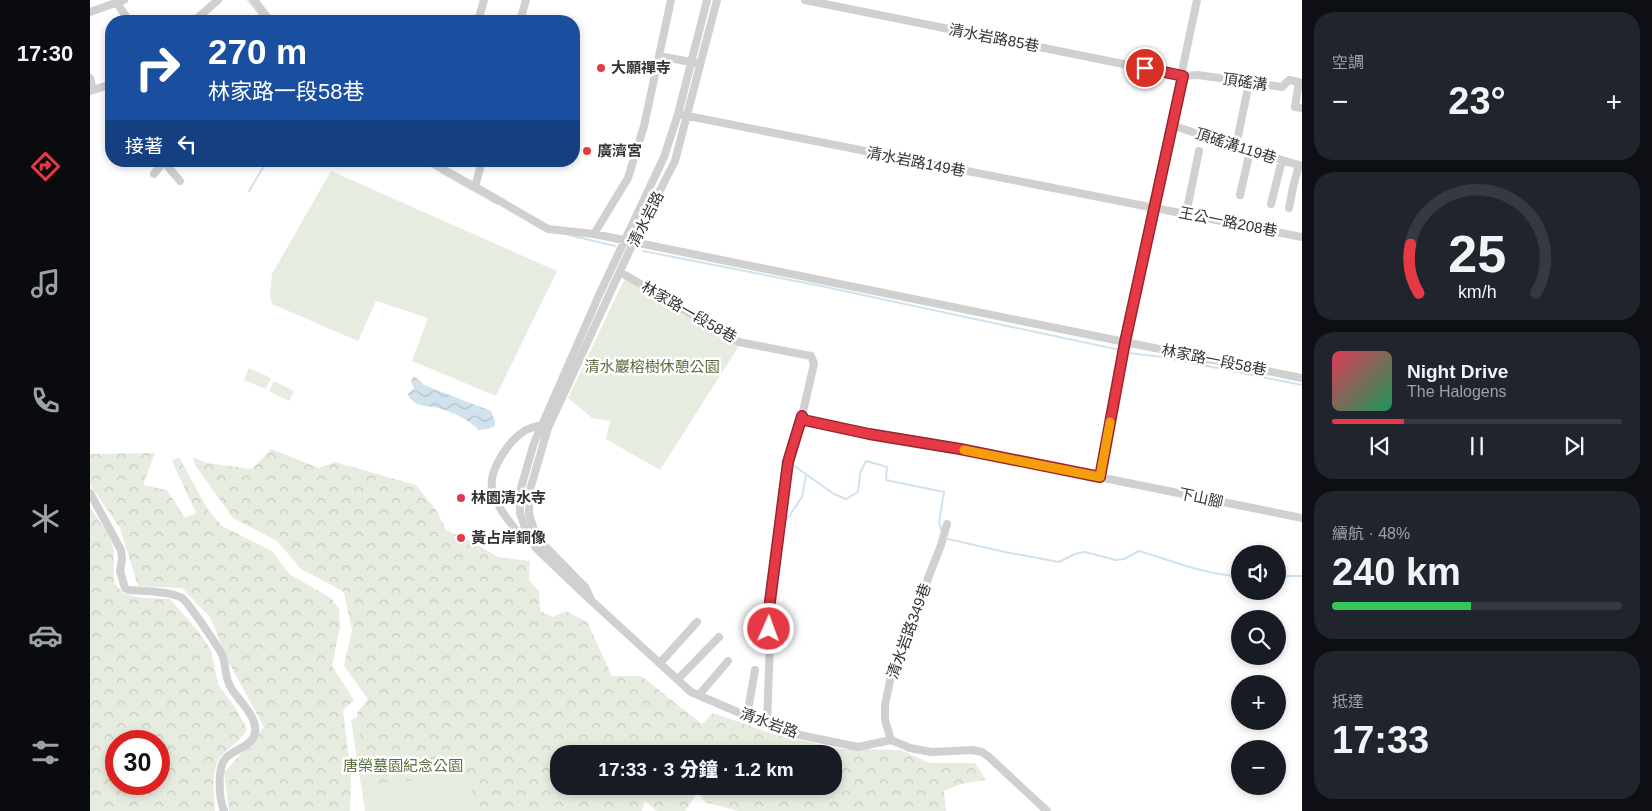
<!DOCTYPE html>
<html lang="zh-TW">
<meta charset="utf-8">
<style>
:root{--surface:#171b24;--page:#20242c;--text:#f1f3f6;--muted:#9ea1a6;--line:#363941;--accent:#e63946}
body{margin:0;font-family:Helvetica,"Noto Sans TC",sans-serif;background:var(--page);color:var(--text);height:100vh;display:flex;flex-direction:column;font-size:19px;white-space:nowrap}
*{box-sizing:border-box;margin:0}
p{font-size:16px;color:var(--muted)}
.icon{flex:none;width:28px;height:28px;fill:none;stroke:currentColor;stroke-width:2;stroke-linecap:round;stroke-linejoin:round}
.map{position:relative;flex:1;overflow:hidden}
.panel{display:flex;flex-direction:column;gap:12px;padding:12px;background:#0d0f14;width:350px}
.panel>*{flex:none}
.banner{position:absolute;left:15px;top:15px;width:475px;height:152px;border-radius:20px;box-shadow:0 2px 8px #0003;background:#1a4fa0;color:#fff;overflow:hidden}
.fabs{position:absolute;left:1141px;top:545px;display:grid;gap:10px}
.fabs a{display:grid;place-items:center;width:55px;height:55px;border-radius:50%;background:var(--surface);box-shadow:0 2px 8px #0003;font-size:25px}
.speed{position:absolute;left:15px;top:730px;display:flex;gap:10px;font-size:25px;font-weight:700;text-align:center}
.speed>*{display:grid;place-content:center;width:65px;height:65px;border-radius:50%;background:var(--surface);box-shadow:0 2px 8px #0003;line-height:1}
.speed .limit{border:8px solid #d22;background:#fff;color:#111}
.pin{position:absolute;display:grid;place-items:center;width:42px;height:42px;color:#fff;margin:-21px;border:2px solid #fff;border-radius:50%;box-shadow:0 1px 5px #0007}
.me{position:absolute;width:55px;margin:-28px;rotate:2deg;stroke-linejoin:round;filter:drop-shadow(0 0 4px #0008)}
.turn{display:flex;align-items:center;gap:18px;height:105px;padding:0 20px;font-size:22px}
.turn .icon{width:65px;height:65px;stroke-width:2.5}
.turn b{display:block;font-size:35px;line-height:42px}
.then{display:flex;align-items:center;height:48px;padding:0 20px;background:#0003;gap:10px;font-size:19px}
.big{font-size:38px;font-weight:800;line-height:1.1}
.panel .widget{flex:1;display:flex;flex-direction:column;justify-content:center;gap:8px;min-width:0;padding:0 18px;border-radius:20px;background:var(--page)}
.panel .dial{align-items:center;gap:0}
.dial svg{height:130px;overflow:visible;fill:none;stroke:var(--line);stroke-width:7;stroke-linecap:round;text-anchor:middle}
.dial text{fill:var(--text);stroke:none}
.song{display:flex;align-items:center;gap:15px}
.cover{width:60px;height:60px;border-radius:8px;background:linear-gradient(135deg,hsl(350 70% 55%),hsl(150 70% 35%))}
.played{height:5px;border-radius:2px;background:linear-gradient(90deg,var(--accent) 25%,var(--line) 25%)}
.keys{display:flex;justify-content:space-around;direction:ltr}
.heat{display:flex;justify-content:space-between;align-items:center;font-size:28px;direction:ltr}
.charge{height:8px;border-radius:4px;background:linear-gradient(90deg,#34c759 48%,var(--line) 0)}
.trip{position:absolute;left:460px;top:745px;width:292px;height:50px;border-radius:20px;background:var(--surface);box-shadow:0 2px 8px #0003;font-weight:800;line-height:50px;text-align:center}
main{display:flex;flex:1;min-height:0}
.dock{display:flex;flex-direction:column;width:90px;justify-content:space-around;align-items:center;background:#090b0e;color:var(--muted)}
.dock .icon{width:35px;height:35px}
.dock .on{color:var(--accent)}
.dock b{font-size:22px;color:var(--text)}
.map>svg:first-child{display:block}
.green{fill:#e6ecdf}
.forest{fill:url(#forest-crowns);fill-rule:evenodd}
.water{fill:url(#water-waves)}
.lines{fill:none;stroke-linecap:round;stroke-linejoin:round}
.stream{stroke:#cfe2ee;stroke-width:2}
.minor{stroke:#d0d0d0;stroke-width:8}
.route-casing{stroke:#96252e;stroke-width:12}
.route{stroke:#e63946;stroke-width:9}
.slow{stroke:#f59e0b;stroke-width:9}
.poi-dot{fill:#e63946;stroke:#fff;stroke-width:2}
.labels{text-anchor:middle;stroke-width:5;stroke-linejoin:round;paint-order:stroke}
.street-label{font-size:15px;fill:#333;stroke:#fff}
.poi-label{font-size:15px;font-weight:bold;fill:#333;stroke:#fff;text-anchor:start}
.park-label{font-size:15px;fill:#56703f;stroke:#fff}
</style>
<main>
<nav class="dock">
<b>17:30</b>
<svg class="icon on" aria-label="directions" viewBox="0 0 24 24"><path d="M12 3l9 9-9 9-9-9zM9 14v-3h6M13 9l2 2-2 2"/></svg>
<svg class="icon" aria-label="music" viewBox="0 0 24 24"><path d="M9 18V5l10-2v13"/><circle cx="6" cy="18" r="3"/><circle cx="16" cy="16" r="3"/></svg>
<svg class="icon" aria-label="phone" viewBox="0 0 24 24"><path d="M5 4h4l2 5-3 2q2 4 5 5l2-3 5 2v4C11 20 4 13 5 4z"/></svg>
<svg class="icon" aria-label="climate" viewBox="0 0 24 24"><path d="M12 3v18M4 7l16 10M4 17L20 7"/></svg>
<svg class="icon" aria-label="car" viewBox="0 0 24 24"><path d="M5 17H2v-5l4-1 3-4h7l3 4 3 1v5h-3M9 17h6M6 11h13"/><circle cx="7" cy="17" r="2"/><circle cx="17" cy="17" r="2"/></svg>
<svg class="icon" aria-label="filters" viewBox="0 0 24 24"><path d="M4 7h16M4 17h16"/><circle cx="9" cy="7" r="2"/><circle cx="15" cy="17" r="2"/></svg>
</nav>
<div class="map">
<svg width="1212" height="811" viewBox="0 0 1212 811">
<defs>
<pattern id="forest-crowns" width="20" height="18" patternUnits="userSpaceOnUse" patternTransform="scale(1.25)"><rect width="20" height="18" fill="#e6ecdf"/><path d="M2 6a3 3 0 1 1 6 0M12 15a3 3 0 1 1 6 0" fill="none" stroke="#c6cbc0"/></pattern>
<pattern id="water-waves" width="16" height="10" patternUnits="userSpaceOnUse" patternTransform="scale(1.25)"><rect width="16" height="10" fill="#cfe2ee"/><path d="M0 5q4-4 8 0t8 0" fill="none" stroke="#b2c2cd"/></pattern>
</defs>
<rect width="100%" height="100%" fill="#fff"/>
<path class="green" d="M241,171L467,271L406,396L322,361L338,318L286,301L268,341L182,304L180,295L182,274Z
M535,278L649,346L570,470L516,439L520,421L502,418L478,398Z
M159,368L181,378L176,389L154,380Z
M184,381L204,391L199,401L179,391Z
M283,709L362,734L392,811H275L261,720Z"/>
<path class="forest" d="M181,449L229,468L245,462L326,485L346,510L356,530L379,540L408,557L440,561L439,580L449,591L450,611L463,617L476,611L497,622L522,676H551L612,724L623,713L686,735L751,749L810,750L840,763H885L896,780L871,784L854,791L856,811H648L615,802L608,792L595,811H567L555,801L552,811H385V795L370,777L276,784L267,713L278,699L254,666L262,630L254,592L211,569L187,541L143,518L105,465L103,457L117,463L162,469ZM469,754H744V786H469Z
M65,453L53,485L77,490L95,518L106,513L82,461L89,457L118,510L132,526L182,551L199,574L241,598L249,609L250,627L242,666L264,700L253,710L261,777L260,811H139L134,773L174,727L138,661L120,617L92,588L48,586L30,528L0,485V454Z
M0,507C8,519 19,533 23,547C25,556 23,568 24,578C26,601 63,598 80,599L108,631L121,650L128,684L146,709L157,729C148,744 144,743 133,754C119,767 125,794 125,811H0ZM26,741H69V784H26Z"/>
<path class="water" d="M324,376L334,385L401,411L405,421V426L398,429L389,430C378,419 362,412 348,408C340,406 328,407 322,400C320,399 319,396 318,394L324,388L321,381Z"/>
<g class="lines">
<path class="stream" d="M158,0L175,21
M331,161L338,165
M352,173L407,204
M159,191L177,161
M479,235L525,246
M553,251L731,286L1030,350
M1040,353L1072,357L1212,385
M700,463L744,494L756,499L768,492L770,473L776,461L797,467L796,480L854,492L849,522L852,533
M693,525L712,497L716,475
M858,539L915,552L969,562L985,554L995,552L1026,560L1034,559L1049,551C1083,561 1115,575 1150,576
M1188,576H1212"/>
<path class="minor" d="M164,0L180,21
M617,0L588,114L574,157L509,295L444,443L430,491V513L436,531L446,548L493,593L601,692L657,716L710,735L768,747L801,740L820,748L841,752L882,750L892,752L899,757L957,811
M715,0L1093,76L1108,75L1192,87L1199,80L1209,82L1212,84
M27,3L39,21
M0,12L34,0
M104,21L128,0
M388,21L394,0
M430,21L436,0
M569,56L606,63
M0,78L3,90
M1209,82L1205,107L1212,108
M0,91L21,84
M593,115L1212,237
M1081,125L1160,151L1212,166
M1146,146L1159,83
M73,161L90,181
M338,161L396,193L458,229L504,234L1212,378
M64,174L74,161
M385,187L392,161
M1150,195L1160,151
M1181,204L1192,160
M1199,208L1203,187L1209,165
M1096,214L1109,151
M504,234L538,178L554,126L581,0
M530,272L649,342L721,356L724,364L712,416L714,419L779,434L870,449L1212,518
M1010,477L1035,342L1107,0
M0,493L31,550L32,559L30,571L35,588L39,590C53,591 80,591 92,598C97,601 131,650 133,657C136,667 135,677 140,686C147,700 171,718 164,736C160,747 142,750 135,759C127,769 129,799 134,811
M441,535L439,537L429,534C419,521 405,505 402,487C399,470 419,441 433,432C438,428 445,427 451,425L454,426
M500,597L495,587L453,544L445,533L439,514V493L458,428L543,243L585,161L627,0
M659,632L680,641
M570,663L607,622
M588,679L629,637
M609,695L638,661
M657,716L665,670
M677,723L680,641L678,617L698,462L712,416
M801,740L795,720V705L802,671L851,545L857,524"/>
</g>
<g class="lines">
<defs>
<path id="route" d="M679,629L678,617L698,462L712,416L714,420L779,434L870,449L1010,477L1035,342L1093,76L1055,68"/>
</defs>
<use href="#route" class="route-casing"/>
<use href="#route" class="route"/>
<path class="slow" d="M874,450L1010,477L1020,422"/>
</g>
<g class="poi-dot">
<circle cx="511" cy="68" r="5"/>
<circle cx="497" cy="151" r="5"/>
<circle cx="371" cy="498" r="5"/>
<circle cx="371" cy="538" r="5"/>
</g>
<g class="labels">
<g class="street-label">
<text transform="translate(904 38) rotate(11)" y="5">清水岩路85巷</text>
<text transform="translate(1155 82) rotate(8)" y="5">頂磘溝</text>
<text transform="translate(1146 146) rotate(18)" y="5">頂磘溝119巷</text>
<text transform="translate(826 162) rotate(11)" y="5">清水岩路149巷</text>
<text transform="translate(556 219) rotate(-63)" y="5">清水岩路</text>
<text transform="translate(1138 222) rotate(11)" y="5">王公一路208巷</text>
<text transform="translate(599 312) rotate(30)" y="5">林家路一段58巷</text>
<text transform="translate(1124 360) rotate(11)" y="5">林家路一段58巷</text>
<text transform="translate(1111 498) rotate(12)" y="5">下山腳</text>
<text transform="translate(819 631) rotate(-70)" y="5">清水岩路349巷</text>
<text transform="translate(679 723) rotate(20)" y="5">清水岩路</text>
</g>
<g class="poi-label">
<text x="521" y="73">大願禪寺</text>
<text x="507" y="156">廣濟宮</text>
<text x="381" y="503">林園清水寺</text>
<text x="381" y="543">黃占岸銅像</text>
</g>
<g class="park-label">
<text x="562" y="372">清水巖榕樹休憩公園</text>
<text x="313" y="771">唐榮墓園紀念公園</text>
</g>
</g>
</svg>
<div class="fabs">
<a><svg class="icon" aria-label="sound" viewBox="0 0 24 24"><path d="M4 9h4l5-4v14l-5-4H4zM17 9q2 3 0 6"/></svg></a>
<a><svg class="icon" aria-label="search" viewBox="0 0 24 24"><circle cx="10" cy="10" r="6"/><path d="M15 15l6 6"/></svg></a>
<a>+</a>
<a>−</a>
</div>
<div class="speed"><div class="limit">30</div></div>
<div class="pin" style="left:1055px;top:68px;background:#d93025"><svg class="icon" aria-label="arrive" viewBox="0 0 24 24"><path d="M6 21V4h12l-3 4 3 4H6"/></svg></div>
<svg class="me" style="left:679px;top:629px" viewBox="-20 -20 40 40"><circle r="17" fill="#e63946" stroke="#fff" stroke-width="3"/><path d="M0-11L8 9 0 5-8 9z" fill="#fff"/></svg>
<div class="trip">17:33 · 3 分鐘 · 1.2 km</div>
<div class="banner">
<div class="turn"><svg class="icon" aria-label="right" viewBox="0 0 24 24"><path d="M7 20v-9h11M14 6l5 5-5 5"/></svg><div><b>270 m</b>林家路一段58巷</div></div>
<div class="then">接著<svg class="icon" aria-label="left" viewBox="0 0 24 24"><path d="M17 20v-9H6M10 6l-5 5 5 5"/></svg></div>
</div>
</div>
<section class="panel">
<div class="widget"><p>空調</p>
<div class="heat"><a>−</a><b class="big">23°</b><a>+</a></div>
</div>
<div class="widget dial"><svg viewBox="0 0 100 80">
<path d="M14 69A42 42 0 1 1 86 69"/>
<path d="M14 69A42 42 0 0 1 9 39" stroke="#e63946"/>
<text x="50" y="56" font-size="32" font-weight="700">25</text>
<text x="50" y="72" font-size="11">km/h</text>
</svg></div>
<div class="widget">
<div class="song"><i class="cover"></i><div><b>Night Drive</b><p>The Halogens</p></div></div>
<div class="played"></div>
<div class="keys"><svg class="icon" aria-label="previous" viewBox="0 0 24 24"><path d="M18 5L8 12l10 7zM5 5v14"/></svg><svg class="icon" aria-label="pause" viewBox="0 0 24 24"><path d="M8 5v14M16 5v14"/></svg><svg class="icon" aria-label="next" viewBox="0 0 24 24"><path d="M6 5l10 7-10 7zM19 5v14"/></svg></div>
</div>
<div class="widget"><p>續航 · 48%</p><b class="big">240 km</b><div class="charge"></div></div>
<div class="widget"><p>抵達</p><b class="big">17:33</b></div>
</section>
</main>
